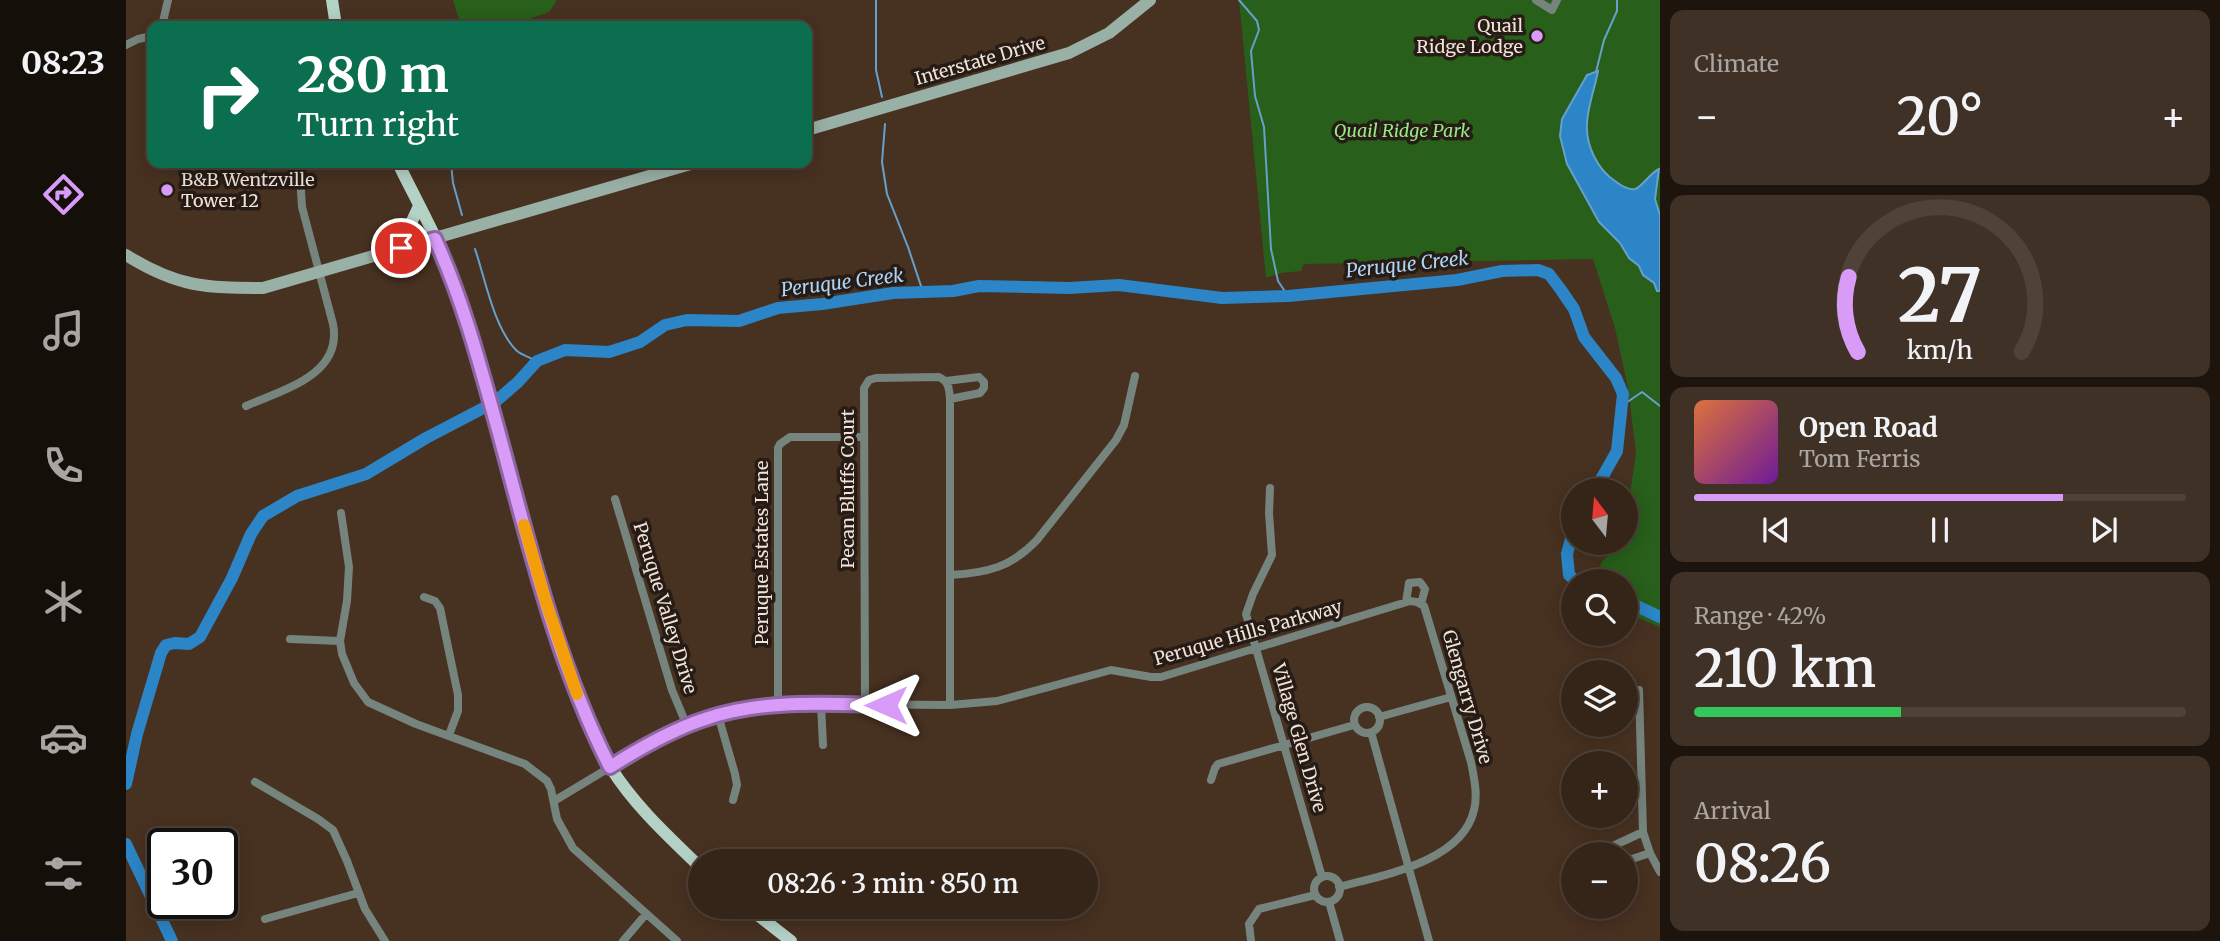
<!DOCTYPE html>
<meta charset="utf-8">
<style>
:root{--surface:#352519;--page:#403126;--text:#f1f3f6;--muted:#aaa5a2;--line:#4f4238;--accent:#d89bf8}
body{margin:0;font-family:Merriweather,serif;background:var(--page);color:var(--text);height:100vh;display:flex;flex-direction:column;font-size:26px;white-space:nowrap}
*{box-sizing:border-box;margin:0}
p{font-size:23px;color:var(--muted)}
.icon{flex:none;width:38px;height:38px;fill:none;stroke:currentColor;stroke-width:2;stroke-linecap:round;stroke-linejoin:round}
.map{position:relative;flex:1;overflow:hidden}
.drawer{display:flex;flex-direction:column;gap:10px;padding:10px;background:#1d140e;width:560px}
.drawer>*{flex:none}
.top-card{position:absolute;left:21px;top:21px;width:665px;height:147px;border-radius:14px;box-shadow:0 4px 18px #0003,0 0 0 2px var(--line);background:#0b6e4f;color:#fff;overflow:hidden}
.needle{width:46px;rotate:344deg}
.buttons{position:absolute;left:1435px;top:478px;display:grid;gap:14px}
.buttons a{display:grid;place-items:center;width:77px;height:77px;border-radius:50%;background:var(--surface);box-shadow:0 4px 18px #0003,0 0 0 2px var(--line);font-size:35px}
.speed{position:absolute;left:21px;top:828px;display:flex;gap:14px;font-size:35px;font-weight:700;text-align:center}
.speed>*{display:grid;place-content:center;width:91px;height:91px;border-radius:50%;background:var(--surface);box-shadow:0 4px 18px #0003,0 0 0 2px var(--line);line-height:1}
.speed .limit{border:4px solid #111;border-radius:10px;background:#fff;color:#111}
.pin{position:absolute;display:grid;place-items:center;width:60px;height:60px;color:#fff;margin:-30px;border:4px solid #fff;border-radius:50%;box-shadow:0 2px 7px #0007}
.me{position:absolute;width:77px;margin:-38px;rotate:270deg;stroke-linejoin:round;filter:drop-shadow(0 0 5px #0008)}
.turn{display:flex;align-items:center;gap:24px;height:147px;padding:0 35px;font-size:32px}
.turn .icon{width:91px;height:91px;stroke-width:2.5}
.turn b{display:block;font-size:49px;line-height:60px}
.big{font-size:52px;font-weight:600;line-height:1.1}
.drawer .tile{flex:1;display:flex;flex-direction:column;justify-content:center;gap:10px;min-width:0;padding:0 24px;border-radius:14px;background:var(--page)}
.drawer .dial{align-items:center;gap:0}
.dial svg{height:182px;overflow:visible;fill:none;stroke:var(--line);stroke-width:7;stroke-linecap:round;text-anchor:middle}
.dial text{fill:var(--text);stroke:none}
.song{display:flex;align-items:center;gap:21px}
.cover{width:84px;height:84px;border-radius:10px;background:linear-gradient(135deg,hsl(20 70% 55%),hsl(280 70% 35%))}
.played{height:7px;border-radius:4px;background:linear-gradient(90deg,var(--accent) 75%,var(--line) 75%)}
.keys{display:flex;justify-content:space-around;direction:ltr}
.heat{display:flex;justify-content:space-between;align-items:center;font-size:38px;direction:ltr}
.charge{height:10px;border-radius:5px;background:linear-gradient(90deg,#34c759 42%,var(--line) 0)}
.trip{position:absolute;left:562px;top:849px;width:410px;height:70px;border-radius:35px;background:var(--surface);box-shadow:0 4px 18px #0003,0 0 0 2px var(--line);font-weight:600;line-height:70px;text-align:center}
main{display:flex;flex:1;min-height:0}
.tabs{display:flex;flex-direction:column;width:126px;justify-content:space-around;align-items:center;background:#150f0a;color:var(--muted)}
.tabs .icon{width:49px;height:49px}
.tabs .current{color:var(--accent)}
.tabs b{font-size:32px;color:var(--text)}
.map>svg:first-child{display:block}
.green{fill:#285f1a}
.water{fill:#2b85c6;stroke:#66a1cc;stroke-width:2}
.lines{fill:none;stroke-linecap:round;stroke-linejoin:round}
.stream{stroke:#66a1cc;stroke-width:2}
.river{stroke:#2b85c6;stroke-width:12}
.minor{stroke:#76847e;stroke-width:8}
.secondary{stroke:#99b0a6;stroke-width:12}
.primary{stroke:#b4d1c5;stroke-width:12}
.route-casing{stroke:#8c65a1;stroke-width:18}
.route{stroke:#d89bf8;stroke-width:12}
.slow{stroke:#f59e0b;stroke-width:12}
.poi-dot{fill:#d89bf8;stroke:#261c15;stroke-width:2.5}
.labels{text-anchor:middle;stroke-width:7;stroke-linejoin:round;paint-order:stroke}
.poi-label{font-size:18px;fill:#f1e3d9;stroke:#261c15;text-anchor:end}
.street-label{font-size:18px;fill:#f1e3d9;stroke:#261c15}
.park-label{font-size:18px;font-style:italic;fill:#96eb84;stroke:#261c15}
.water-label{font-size:19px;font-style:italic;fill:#aed5f8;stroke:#261c15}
</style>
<main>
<nav class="tabs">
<b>08:23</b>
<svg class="icon current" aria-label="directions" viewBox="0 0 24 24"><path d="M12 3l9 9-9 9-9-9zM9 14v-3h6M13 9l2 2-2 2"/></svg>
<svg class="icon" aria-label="music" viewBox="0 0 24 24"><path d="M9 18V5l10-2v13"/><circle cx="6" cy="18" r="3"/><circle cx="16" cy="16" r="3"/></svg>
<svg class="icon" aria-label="phone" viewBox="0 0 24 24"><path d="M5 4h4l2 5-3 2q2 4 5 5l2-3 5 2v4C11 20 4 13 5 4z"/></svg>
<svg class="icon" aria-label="climate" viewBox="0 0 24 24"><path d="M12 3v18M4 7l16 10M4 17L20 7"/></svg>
<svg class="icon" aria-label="car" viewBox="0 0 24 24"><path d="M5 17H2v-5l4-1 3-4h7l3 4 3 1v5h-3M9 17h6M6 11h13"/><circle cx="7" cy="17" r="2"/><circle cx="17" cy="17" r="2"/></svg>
<svg class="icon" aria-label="filters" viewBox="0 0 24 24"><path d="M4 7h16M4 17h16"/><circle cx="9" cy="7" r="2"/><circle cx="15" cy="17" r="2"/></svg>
</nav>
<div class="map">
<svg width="1534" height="941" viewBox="0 0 1534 941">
<rect width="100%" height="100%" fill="#473121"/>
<path class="green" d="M327,0H431L423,12L382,26H335Z
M1113,0H1534V627L1500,613V581H1473L1475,563L1492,543L1500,542V520L1510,453L1502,388L1489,328L1467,259L1178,264L1175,271L1155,273L1140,278Z"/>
<path class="water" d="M1472,71C1469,88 1461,108 1461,125C1460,146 1472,170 1489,181C1494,185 1502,190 1509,189C1515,188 1524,173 1533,169L1529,199L1534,215V291H1531L1528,283L1517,275L1513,266L1503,258L1494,243L1473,222L1441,164L1434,136L1436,119L1461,75Z"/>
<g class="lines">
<path class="stream" d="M750,0V70L756,97
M1113,0L1131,21L1133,30L1125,51L1129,96L1138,127L1145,249L1152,281L1162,296
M1470,72L1478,40L1491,11V0
M759,124L756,162L761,194L782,247L797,292
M325,163L327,183L336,215
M349,249C359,278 368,329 391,351C396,355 405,358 411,361
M1497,405L1516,392L1534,406
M0,765L4,763"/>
<path class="river" d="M1447,531L1441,554L1443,575L1450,581
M1500,601L1534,617
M0,784L11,734L35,653L40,645L49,643L63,644L74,637L106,578L125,534L137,516L171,496L240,474L300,438L369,402L392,382L411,361L439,350L483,352L514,342L539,325L561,320L613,321L652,308L696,304L767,293L827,291L853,286L943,288L993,285L1096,298L1162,296L1331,280L1376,271L1412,270L1423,274L1435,290L1448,309L1458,337L1490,378L1497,394L1491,451L1469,490
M0,844L46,941"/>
<path class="minor" d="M1410,0L1426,10L1431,0
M36,26L42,0
M0,45L12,39L26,36
M820,381L853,377L858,382V388L854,393L824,399
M120,406C156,390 217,375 207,324L176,207L174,175L168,163
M1144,488L1143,513L1146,555L1127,594L1120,614L1196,877
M489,499L546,690L561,726
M215,513L223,567L221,601L214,641L216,654L228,683L242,702L290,724L399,764L421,781L425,789L431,819L447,848L551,941
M824,575C862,573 885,567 911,540L990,440L998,425L1009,376
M298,597L309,601L314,608L332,695V711L323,735
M1280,602L1283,583L1294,582L1299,589L1295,604
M164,639L214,641
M1513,690L1517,832L1524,853L1534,872
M695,704L697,745
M739,705L738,388L743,380L750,378L813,377C823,382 823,388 824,399V705
M652,706V448L654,444L664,437H737
M1228 720a13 13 0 1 1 26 0a13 13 0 1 1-26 0Z
M592,715L609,774L611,785L607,800
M1253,717L1325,697
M1245,732L1303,941
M1085,780L1089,768L1092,764L1228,725
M129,782L192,819L207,830L221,861L239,909L259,941
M428,801L521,745L579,719L600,713L652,706L695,704L824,705L871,701L985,670L1025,677H1035L1284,601L1291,602L1298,606L1345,762C1348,778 1352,794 1348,810C1336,862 1257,875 1213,887
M1487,854L1489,845L1517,832
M1500,861L1524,853
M1188 889a13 13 0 1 1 26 0a13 13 0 1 1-26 0Z
M1203,902L1214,941
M139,919L232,893
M497,941L520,914
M1125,941L1123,924L1133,909L1189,895"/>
<path class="secondary" d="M681,130L943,53L983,33L1024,0
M0,255C51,287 79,288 137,288L568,163"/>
<path class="primary" d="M206,0L210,26
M272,163C291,202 314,242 329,283C362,373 381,467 408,559C428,626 448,709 485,768C509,806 542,836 574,867
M258,254L280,234L293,206
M620,906L665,941"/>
</g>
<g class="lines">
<defs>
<path id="route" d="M275,248L309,239C337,300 354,365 372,430C403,544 430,661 484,767C514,748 545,730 579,719C636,699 701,704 760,705"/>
</defs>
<use href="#route" class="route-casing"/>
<use href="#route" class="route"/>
<path class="slow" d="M398,525L420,602L451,694"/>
</g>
<g class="poi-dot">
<circle cx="1411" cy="36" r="7"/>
<circle cx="41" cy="190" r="7"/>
</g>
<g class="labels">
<g class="poi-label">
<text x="1397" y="32">Quail<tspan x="1397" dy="21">Ridge Lodge</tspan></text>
<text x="55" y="186" text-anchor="start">B&amp;B Wentzville<tspan x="55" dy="21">Tower 12</tspan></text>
</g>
<g class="street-label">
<text transform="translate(854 61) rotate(-16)" y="6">Interstate Drive</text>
<text transform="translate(722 489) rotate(-90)" y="6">Pecan Bluffs Court</text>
<text transform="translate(636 553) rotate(-90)" y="6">Peruque Estates Lane</text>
<text transform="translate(539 608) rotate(73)" y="6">Peruque Valley Drive</text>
<text transform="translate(1122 633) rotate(-16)" y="6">Peruque Hills Parkway</text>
<text transform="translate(1341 697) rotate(74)" y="6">Glengarry Drive</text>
<text transform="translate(1173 738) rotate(74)" y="6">Village Glen Drive</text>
</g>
<g class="park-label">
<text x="1276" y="137">Quail Ridge Park</text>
</g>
<g class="water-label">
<text transform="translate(1281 264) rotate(-6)" y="7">Peruque Creek</text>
<text transform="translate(716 282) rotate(-7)" y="7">Peruque Creek</text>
</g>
</g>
</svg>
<div class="buttons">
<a><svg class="needle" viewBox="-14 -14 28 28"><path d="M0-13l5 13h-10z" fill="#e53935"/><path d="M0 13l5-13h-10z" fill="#aaa5a2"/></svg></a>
<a><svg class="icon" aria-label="search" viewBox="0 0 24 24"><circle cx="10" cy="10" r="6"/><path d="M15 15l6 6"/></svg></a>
<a><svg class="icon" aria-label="layers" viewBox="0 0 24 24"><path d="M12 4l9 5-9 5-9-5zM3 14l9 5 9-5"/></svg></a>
<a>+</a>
<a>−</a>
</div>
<div class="speed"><div class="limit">30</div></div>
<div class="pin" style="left:275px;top:248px;background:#d93025"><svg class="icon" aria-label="arrive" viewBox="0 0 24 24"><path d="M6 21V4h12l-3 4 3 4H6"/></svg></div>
<svg class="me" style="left:760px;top:705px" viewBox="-20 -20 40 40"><path d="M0-17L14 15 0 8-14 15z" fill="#d89bf8" stroke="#fff" stroke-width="4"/></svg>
<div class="trip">08:26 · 3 min · 850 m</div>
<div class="top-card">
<div class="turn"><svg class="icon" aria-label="right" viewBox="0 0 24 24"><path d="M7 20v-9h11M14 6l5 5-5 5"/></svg><div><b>280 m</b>Turn right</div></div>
</div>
</div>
<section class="drawer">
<div class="tile"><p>Climate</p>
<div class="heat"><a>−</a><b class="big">20°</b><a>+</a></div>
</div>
<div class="tile dial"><svg viewBox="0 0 100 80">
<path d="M14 69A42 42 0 1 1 86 69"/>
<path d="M14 69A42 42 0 0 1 10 36" stroke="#d89bf8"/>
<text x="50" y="56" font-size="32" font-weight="700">27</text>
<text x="50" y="72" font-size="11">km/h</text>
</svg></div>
<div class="tile">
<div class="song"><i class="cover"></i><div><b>Open Road</b><p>Tom Ferris</p></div></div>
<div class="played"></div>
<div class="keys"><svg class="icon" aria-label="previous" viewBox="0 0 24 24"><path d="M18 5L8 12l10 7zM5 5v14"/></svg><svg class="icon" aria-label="pause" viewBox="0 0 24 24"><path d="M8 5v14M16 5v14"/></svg><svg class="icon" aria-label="next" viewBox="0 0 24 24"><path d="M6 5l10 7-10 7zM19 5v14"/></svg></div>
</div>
<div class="tile"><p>Range · 42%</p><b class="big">210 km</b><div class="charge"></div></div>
<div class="tile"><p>Arrival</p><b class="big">08:26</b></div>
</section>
</main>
